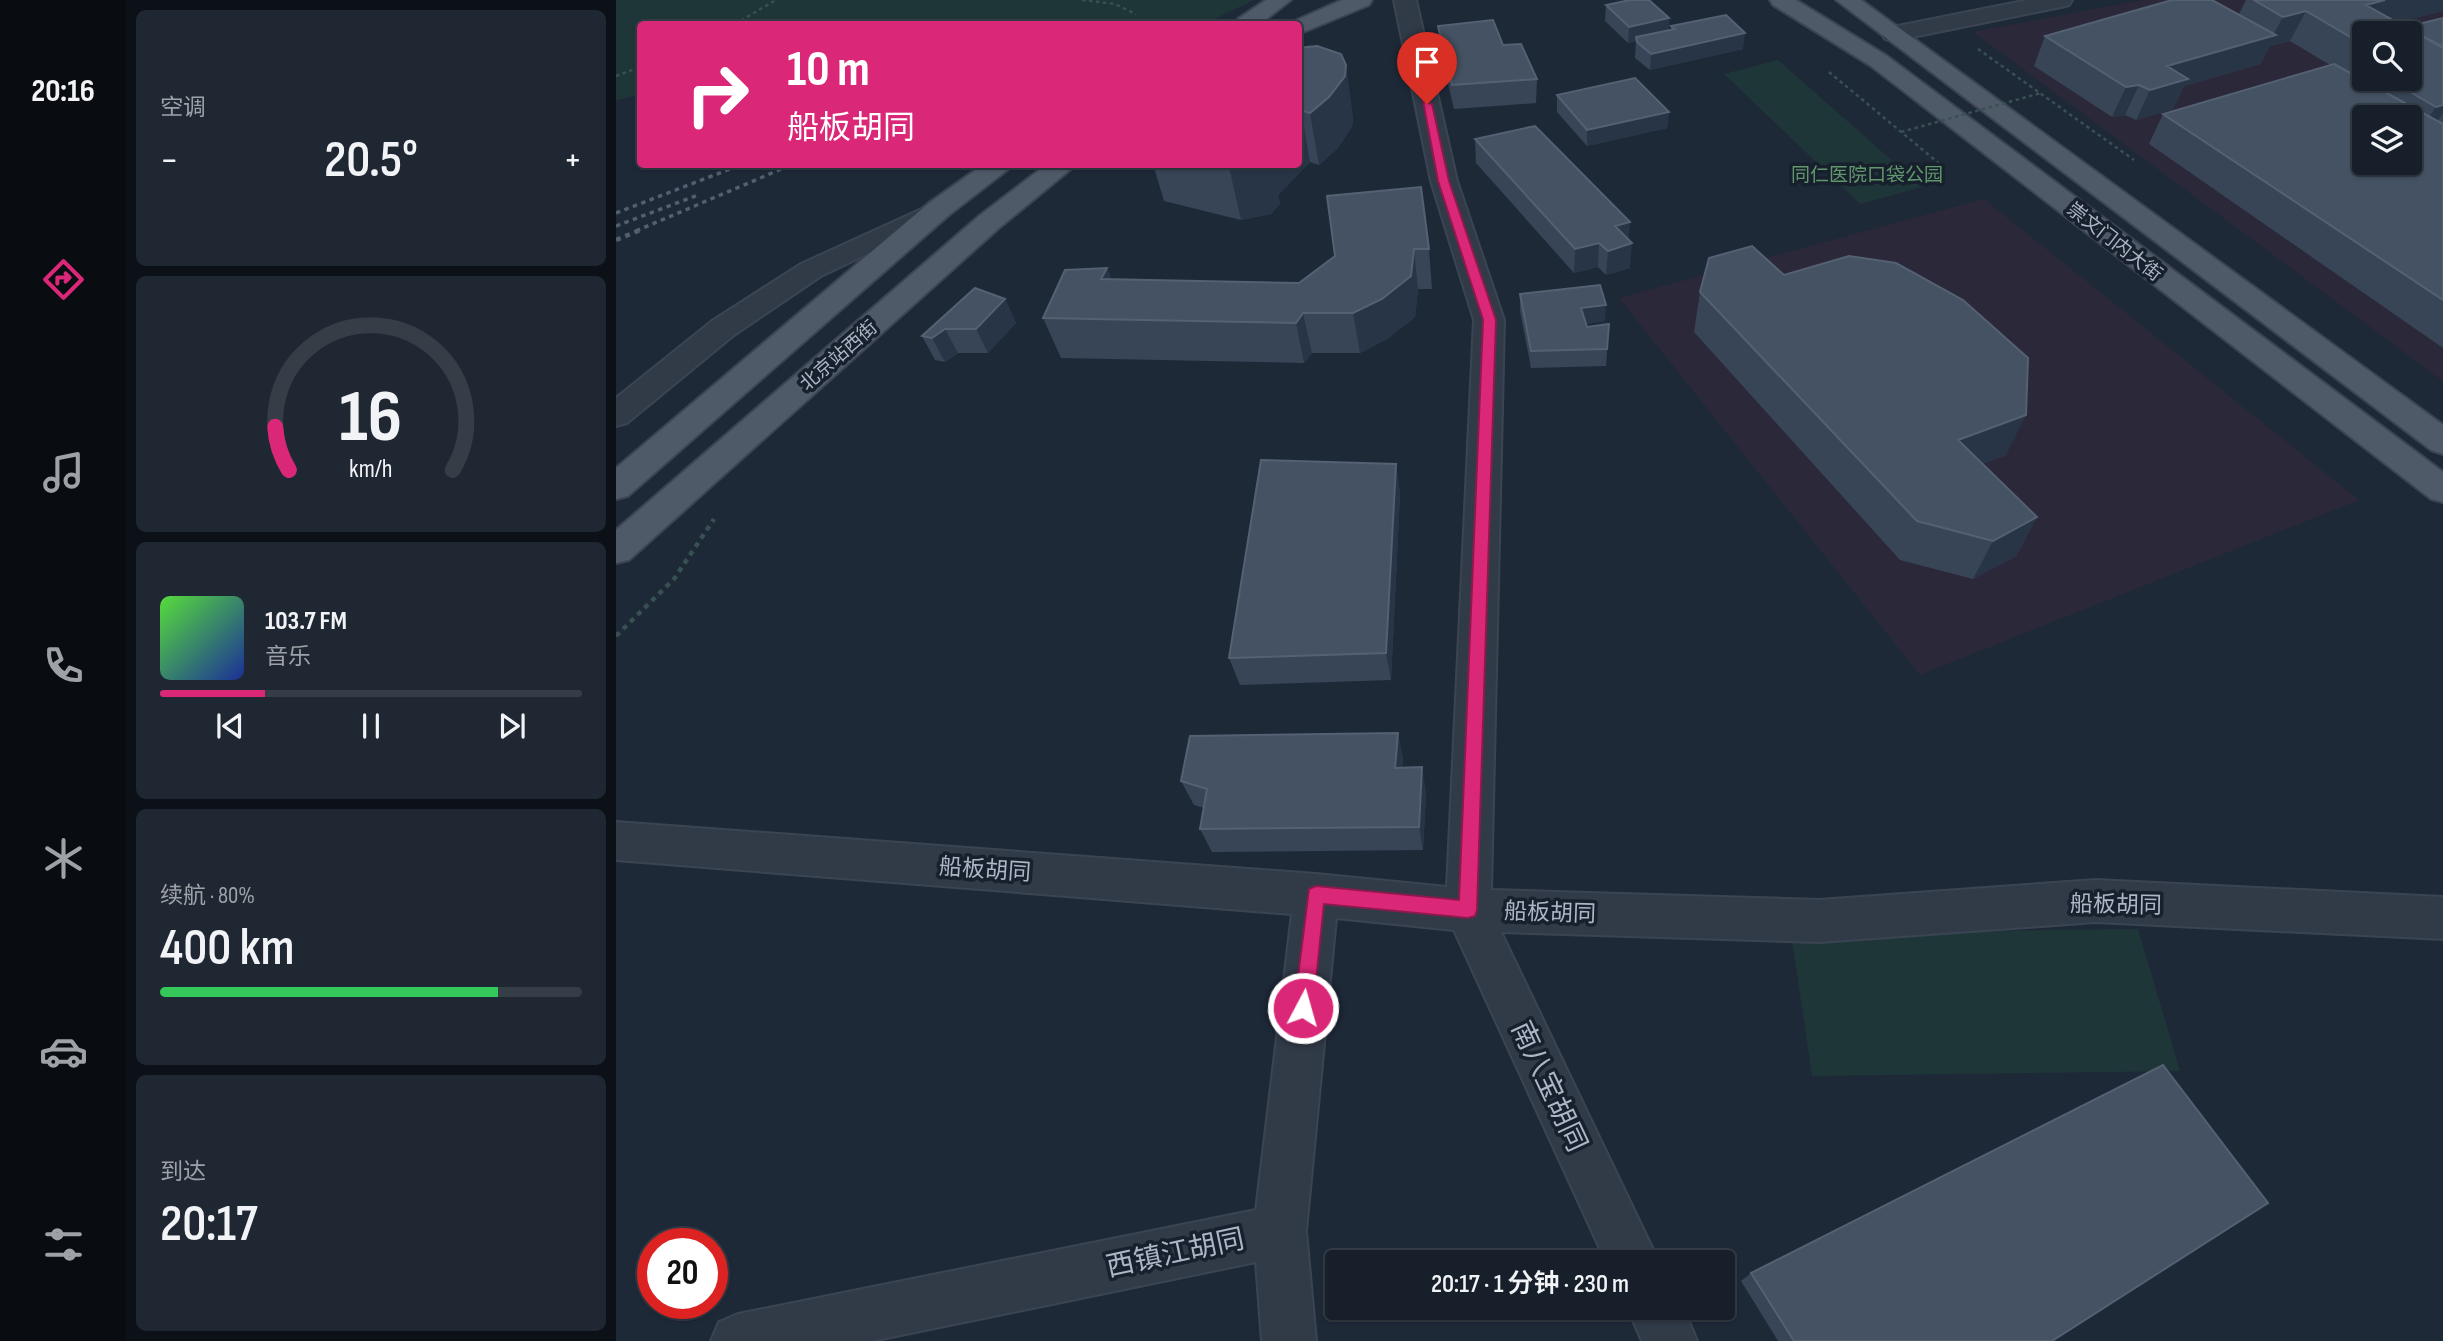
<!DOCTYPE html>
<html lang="zh">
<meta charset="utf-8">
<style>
:root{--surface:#161f2a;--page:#1f2732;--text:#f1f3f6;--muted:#9ea2a8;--line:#353d47;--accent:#db2777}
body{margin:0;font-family:"Sofia Sans Condensed","Noto Sans SC",sans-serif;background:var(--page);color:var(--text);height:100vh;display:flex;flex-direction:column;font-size:26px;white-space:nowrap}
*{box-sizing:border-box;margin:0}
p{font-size:23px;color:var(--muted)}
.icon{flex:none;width:38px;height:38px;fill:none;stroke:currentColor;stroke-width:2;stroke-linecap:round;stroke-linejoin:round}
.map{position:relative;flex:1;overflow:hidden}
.panel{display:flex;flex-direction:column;gap:10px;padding:10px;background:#0c1117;width:490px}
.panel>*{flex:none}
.banner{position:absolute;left:21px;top:21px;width:665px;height:147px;border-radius:7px;box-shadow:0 2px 5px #0004,0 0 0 2px var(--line);background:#db2777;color:#fff;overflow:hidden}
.tools{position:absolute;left:1736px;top:21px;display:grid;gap:14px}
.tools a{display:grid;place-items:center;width:70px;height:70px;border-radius:7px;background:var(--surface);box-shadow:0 2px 5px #0004,0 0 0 2px var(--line);font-size:35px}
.speed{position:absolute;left:21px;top:1228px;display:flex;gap:14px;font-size:35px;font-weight:700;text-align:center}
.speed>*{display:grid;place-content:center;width:91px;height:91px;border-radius:50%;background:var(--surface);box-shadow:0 2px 5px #0004,0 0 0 2px var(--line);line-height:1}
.speed .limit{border:10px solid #d22;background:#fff;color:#111}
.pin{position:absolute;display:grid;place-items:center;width:60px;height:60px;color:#fff;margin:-72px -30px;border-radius:50% 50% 50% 0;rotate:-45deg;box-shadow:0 0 7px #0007}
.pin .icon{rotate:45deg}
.me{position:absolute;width:77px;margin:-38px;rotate:6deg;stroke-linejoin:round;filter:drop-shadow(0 0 5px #0008)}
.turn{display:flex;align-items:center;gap:24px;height:147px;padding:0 35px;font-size:32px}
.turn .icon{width:91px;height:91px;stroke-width:2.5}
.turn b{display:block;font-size:49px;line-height:60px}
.big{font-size:52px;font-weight:600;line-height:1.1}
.panel .widget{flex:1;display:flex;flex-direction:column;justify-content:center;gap:10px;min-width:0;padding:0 24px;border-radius:10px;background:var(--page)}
.panel .dial{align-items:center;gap:0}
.dial svg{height:182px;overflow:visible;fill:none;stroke:var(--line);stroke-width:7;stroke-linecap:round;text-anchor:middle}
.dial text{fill:var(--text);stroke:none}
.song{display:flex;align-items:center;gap:21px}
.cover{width:84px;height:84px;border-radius:10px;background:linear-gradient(135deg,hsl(110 70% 55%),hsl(230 70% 35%))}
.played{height:7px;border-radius:4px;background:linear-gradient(90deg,var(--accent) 25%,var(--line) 25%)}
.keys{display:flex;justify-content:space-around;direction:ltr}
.heat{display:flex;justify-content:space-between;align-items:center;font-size:38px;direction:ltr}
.charge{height:10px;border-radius:5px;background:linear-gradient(90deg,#34c759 80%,var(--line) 0)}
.trip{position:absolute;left:709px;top:1250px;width:410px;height:70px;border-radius:7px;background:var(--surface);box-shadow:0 2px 5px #0004,0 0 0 2px var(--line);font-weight:600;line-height:70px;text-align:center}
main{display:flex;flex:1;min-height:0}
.menu{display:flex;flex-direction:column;width:126px;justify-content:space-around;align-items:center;background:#090c11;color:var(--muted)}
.menu .icon{width:49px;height:49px}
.menu .active{color:var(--accent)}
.menu b{font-size:32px;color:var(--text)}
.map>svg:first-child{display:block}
.medical{fill:#2b2939;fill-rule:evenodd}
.green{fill:#1f3639}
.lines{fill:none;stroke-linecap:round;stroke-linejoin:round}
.minor-casing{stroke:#3b4452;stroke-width:4}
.major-casing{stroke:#3b4452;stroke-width:4}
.path-far1{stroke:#385051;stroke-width:2.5;stroke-dasharray:3.5 3.5;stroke-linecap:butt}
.path{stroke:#385051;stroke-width:4.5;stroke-dasharray:5 5;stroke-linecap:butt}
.minor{fill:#313b48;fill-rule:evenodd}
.major{fill:#4f5a69;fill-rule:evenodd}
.rail-far1{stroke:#525f70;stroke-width:3.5;stroke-dasharray:4.5 4.5;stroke-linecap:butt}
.rail{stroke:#525f70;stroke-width:4.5;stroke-dasharray:5 5;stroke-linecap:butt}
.path-bridge{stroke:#385051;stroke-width:2.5;stroke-dasharray:3.5 3.5;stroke-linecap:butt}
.wall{fill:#384557;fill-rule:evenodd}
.shaded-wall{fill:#283546}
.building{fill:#445263;stroke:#546173;stroke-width:2;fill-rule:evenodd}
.route{fill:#db2777;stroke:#8e194d;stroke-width:2}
.labels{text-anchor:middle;stroke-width:7;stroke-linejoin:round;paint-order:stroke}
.far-park-label{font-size:19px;fill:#61976c;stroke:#17202c}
.far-street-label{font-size:19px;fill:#abb6c6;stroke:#17202c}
.street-label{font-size:23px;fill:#abb6c6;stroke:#17202c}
.near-street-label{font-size:28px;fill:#abb6c6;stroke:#17202c}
</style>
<main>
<nav class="menu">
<b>20:16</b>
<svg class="icon active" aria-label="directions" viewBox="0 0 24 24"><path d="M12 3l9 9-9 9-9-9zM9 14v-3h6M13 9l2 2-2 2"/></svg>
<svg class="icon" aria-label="music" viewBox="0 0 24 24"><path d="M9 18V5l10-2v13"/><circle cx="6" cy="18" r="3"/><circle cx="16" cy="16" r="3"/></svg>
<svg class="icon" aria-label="phone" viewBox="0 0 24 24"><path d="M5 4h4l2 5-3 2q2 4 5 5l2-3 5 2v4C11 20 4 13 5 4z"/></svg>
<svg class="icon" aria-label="climate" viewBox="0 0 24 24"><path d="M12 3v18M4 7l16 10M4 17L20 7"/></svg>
<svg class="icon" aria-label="car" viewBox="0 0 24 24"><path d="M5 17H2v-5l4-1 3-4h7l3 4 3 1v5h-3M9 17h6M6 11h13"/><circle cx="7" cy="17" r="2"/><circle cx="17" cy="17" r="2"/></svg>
<svg class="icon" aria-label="filters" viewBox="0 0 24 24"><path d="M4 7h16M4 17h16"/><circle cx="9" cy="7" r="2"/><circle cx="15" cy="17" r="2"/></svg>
</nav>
<section class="panel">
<div class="widget"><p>空调</p>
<div class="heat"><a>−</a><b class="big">20.5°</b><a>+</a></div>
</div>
<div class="widget dial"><svg viewBox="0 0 100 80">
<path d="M14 69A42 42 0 1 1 86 69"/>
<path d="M14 69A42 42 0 0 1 8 50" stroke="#db2777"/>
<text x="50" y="56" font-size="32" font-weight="700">16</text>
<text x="50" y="72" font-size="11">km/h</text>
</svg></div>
<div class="widget">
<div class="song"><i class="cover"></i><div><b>103.7 FM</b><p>音乐</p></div></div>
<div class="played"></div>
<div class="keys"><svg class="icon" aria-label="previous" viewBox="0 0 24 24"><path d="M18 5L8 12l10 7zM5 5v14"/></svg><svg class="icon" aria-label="pause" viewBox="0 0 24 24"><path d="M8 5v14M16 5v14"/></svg><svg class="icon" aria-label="next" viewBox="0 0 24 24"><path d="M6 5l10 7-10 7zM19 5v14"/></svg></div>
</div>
<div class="widget"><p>续航 · 80%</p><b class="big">400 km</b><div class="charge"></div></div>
<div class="widget"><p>到达</p><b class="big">20:17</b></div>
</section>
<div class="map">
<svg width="1827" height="1341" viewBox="0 0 1827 1341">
<rect width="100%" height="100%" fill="#1e2938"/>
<path class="medical" d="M1526,0H1827V381L1357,32ZM1748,33H1794V79H1748ZM1748,117H1794V163H1748Z
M1368,199L1743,500L1304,675L1003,298Z"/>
<path class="green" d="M0,0H638L588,24H24V95L0,100Z
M1162,60L1306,187L1244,204L1108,74Z
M1522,929L1564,1071L1196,1076L1175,933Z"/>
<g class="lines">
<defs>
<path id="minor" d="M778,0H800L841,181L888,320L875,890L1203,900L1480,880L1827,897V939L1480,922L1203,942L885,932L1043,1262H990L838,930L720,918L690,1231L700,1341H646L640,1262L256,1341H95L103,1322L122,1314L640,1210L676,914L0,860V822L700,874L831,887L858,320L815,181Z
M1412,0H1456L1453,5L1445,7L1277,41L1269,39L1266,34L1269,29L1277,27Z
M323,201L333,203L337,209L333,215L205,276L118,335L11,423L0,426V398L96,321L185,264Z
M1011,1307H1067L1081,1341H1026Z"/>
<path id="major" d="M650,0H675L644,24H619L622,19Z
M726,0H756L753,5L690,31L682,33V24H672Z
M1154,0H1180L1271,56L1827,472V502L1815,499L1255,66L1157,5Z
M1220,0H1245L1827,425V454L1815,450Z
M368,164H399L333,215L12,496L0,499V468L313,203Z
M431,164H461L383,228L13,560L0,563V530L363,216Z"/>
</defs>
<use href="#minor" class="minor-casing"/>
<use href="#major" class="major-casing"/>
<path class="path-far1" d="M466,0L499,4L520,14
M119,24L160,0
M1362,49L1518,160
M1213,72L1325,165
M0,76L24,67"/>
<path class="path" d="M0,636L58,579L98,519"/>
<use href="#minor" class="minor"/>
<use href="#major" class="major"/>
<path class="rail-far1" d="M0,213L127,164
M0,226L82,195
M20,231L177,164"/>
<path class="rail" d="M0,240L24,230"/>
<path class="path-bridge" d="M1285,132L1425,93"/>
</g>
<path class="wall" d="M1630,0H1827V11L1781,22L1790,27L1827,18V348L1533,144L1547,114L1714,65L1674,41L1654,46L1644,64L1568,86L1557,109L1520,120L1509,115L1496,117L1418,66L1429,36L1623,14ZM1748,33H1794V79H1748Z
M990,5L1053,18L1052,31L1055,30V26L1127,49L1034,70L1019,58L1020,41L1012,43L989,21Z
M822,26L921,79L920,103L838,109L824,49Z
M682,48L737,116L736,127L721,149L703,165L694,162L662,195L664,204L655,214L625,220L548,201L537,164H682Z
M941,95L1053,112L1051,128L971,146L941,112Z
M859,139L1013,240L1014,268L990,275L982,267L958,273L860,163Z
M711,196L813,249L816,289H802L799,317L771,339L744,353H696L688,363L445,358L427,318L491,268L495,279L683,283L719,256Z
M1168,275L1390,455L1366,464L1421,517L1400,556L1357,579L1284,560L1078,332L1084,292Z
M904,294L989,321L970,324L971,327L993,324L990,366L915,368L904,311Z
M389,299L400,323L372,353H342L329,362L319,360L306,336Z
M780,464L784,494L775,680L624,685L613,658Z
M787,758L786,768L810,792L807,850L596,852L584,829L588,808L578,805L565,781Z
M1135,1273L1436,1341H1162L1125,1281Z"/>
<path class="shaded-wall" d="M1769,0H1827V11L1733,34L1750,5Z
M1690,11L1674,41L1654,46L1644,64L1568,86L1557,109L1520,120L1534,90L1551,66L1657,35L1667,17Z
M1053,18L1052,34L1020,37V41L1012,43L1013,27Z
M1129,33L1127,49L1034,70L1035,54Z
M730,65L737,116L736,127L721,149L703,165L694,113Z
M1523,85L1509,115L1496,117L1510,87Z
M1827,105V113L1813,134L1799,137L1820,107Z
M685,110L694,162L662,195L664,204L655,214L625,220L613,167L628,164H682V112Z
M1053,112L1051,128L971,146V130Z
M1014,222L1012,245L1016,243L1014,268L990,275L992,251L999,226Z
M983,243L982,267L958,273L959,249Z
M798,249L802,289L799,317L771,339L744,353L737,313Z
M491,268L505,308L485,279Z
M389,299L400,323L372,353L360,329Z
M990,305L989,321L964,325L965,308Z
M687,313L696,353L688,363L680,323Z
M329,329L342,353L329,362L316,338Z
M1410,415L1390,455L1325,479L1342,440Z
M780,464L784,494L775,680L770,653Z
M1421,517L1400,556L1357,579L1377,541Z
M782,733L787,758L784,793L779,768Z
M806,767L810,792L807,850L803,827Z"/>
<path class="building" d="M1014,0H1033L1053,18L1013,27L990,5Z
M1556,0H1596L1660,35L1551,66L1572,79L1534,90L1523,85L1510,87L1429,36Z
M1638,0H1769L1750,5L1827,48V105L1820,107L1772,79H1794V74L1796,73L1794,72V33H1748V45L1690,11L1667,17Z
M1110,15L1129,33L1035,54L1021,42L1020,37L1059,29L1055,26Z
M1827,18V47L1790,27Z
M877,20L887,45L905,44L921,79L836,85L822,26Z
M701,46L725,54L730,65L729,76L713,97L694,113L685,110L682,112V48Z
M1718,64L1827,124V300L1547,114ZM1748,117H1794V163H1748Z
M1019,78L1053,112L971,130L941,95Z
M919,126L1014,222L999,226L1016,243L992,251L983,243L959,249L859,139Z
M601,164H628L613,167Z
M805,187L813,249H798L795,276L766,299L737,313H687L680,323L427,318L449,270L491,268L485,279L683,283L719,256L711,196Z
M1136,246L1168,275L1233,256L1280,263L1347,300L1412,358L1410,415L1342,440L1421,517L1377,541L1301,521L1084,292L1093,258Z
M984,285L990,305L965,308L971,327L993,324L991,349L915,351L904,294Z
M359,288L389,299L360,329H329L316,338L306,336Z
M645,460L780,464L770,653L613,658Z
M782,733L779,768L806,767L803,827L584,829L591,789L565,781L574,736Z
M1547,1065L1652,1203L1436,1341H1178L1135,1273Z"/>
<path class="route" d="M807,101L816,104L833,181L880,320L861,910L859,916L852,918L708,904L697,1008L694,1015L687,1018L680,1015L678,1008L693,889L700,886L843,900L867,320L822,181Z"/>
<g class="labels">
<g class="far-park-label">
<text x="1251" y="181">同仁医院口袋公园</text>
</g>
<g class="far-street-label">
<text transform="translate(1499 241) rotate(38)" y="7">崇文门内大街</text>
<text transform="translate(222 355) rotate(-41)" y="7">北京站西街</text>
</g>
<g class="street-label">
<text transform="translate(369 869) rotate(4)" y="8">船板胡同</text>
<text transform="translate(1500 904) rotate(1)" y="8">船板胡同</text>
<text transform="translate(934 912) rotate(2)" y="8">船板胡同</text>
</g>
<g class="near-street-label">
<text transform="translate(934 1086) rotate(65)" y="10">南八宝胡同</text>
<text transform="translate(559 1252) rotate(-12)" y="10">西镇江胡同</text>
</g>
</g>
</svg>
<div class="tools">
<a><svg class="icon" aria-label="search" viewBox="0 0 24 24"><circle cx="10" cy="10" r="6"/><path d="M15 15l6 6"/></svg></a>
<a><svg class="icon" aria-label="layers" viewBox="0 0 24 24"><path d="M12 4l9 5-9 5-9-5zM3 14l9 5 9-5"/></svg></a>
</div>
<div class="speed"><div class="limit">20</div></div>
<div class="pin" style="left:811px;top:104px;background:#d93025"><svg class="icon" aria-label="arrive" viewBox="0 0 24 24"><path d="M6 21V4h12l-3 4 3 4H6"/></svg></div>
<svg class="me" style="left:687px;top:1008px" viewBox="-20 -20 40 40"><circle r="17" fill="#db2777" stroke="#fff" stroke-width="3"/><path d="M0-11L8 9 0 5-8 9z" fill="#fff"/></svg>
<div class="trip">20:17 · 1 分钟 · 230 m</div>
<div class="banner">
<div class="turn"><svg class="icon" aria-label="right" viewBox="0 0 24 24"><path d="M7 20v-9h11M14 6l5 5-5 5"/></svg><div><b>10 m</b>船板胡同</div></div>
</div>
</div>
</main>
